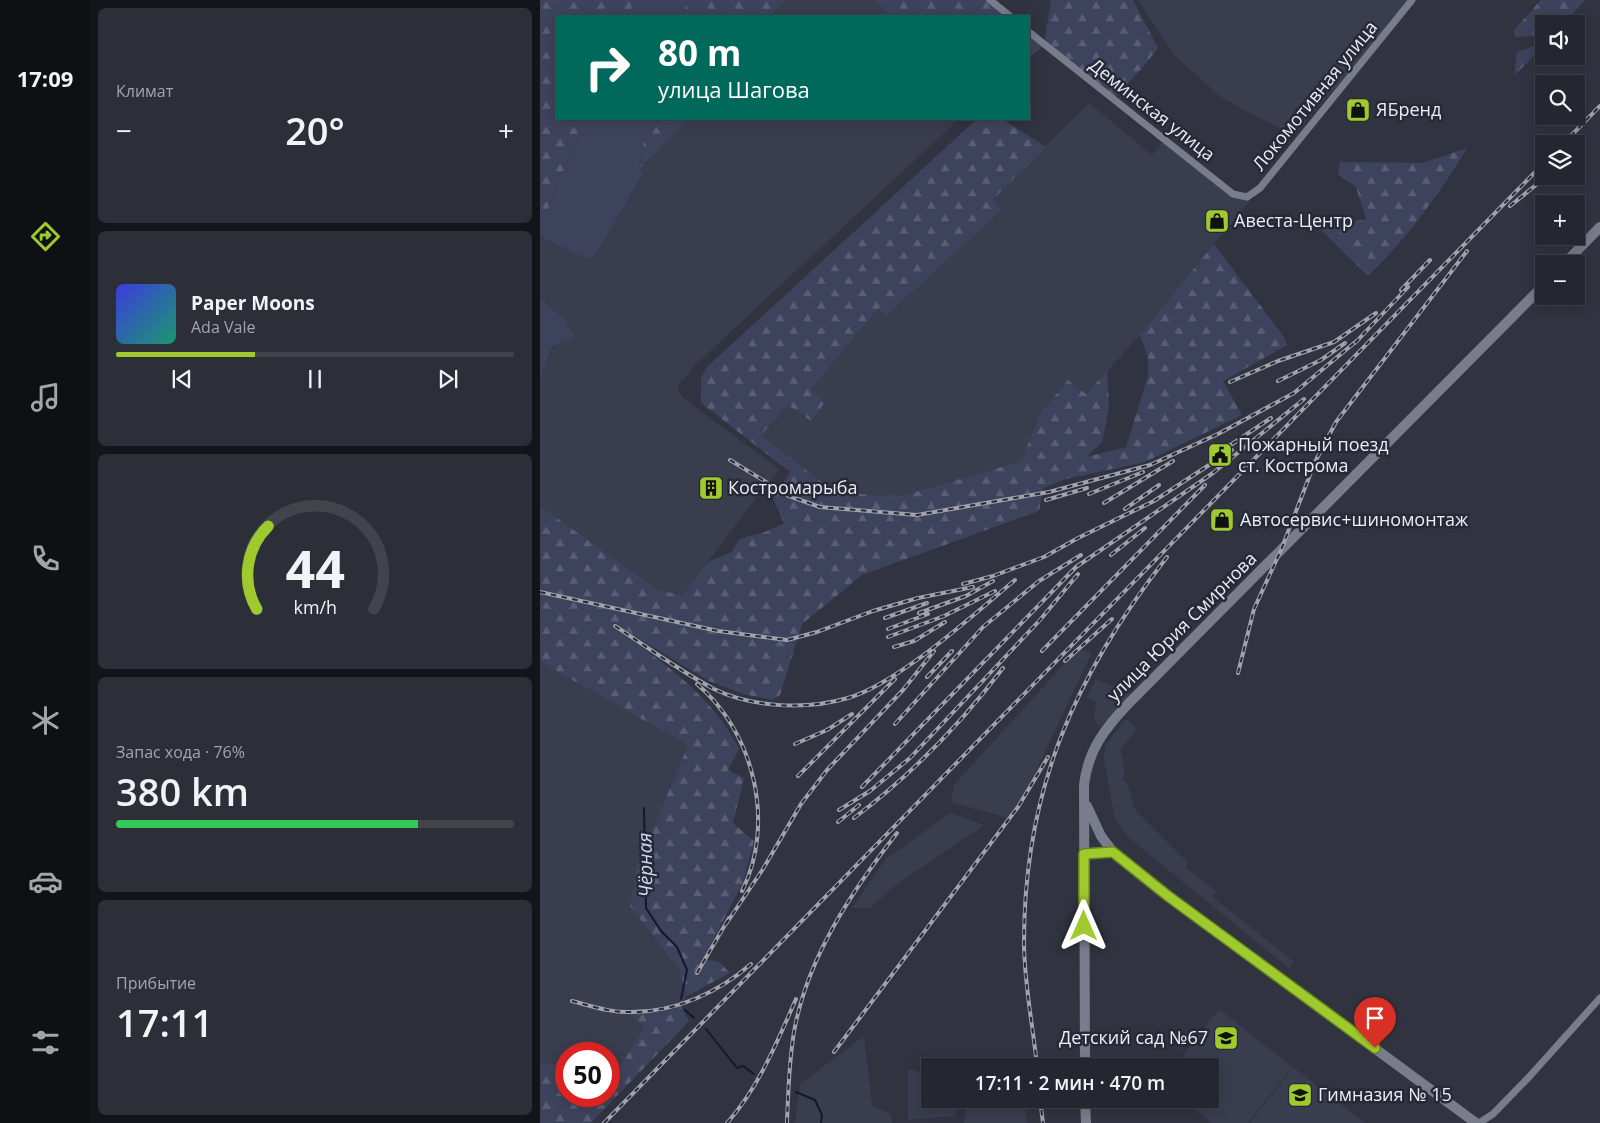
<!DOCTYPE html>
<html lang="ru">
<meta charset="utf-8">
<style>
:root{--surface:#252730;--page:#2d2f38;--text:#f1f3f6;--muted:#a3a5ab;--line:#42444c;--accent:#9eca2e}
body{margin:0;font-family:"Open Sans",sans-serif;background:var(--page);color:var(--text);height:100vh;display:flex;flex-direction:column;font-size:19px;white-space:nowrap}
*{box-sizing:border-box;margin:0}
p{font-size:16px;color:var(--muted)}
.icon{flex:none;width:28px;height:28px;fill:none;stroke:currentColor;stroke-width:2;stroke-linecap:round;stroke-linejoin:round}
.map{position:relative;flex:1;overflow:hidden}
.drawer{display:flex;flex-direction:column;gap:8px;padding:8px;background:#14151a;width:450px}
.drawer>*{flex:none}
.banner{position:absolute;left:15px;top:15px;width:475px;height:105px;border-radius:0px;box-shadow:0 2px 12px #0003,0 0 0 1px var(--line);background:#00695c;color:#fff;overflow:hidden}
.tools{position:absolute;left:995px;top:15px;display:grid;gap:10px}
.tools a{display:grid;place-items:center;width:50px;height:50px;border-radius:0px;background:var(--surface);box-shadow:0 2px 12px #0003,0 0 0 1px var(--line);font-size:25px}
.speed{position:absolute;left:15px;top:1042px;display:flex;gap:10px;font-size:25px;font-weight:700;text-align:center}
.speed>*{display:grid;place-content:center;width:65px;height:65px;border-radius:50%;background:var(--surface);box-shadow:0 2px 12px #0003,0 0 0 1px var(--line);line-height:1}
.speed .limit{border:8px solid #d22;background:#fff;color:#111}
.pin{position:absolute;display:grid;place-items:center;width:42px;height:42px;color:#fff;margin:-51px -21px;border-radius:50% 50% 50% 0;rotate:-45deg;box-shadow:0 0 5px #0007}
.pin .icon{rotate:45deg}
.me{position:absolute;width:55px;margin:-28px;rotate:0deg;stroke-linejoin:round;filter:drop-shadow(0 0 4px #0008)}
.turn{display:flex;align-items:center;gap:18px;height:105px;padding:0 20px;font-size:22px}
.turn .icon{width:65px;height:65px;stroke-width:2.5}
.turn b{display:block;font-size:35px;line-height:42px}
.big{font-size:38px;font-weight:600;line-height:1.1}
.drawer .card{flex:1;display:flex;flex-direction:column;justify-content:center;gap:8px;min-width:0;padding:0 18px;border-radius:8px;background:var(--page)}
.drawer .dial{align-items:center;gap:0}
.dial svg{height:130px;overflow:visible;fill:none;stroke:var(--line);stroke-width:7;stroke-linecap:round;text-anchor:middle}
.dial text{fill:var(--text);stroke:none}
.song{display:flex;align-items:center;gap:15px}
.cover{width:60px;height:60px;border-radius:8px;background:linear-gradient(135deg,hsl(240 70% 55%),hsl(160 70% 35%))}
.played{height:5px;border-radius:2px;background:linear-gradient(90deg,var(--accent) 35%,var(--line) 35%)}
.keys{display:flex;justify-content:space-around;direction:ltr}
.heat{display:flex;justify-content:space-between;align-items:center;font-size:28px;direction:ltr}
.charge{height:8px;border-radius:4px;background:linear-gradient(90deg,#34c759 76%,var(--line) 0)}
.trip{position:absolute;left:381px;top:1058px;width:298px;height:50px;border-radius:0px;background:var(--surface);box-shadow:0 2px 12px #0003,0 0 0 1px var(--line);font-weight:600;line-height:50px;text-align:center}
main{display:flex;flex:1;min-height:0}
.dock{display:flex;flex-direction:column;width:90px;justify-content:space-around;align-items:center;background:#0f1013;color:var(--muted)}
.dock .icon{width:35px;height:35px}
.dock .current{color:var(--accent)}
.dock b{font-size:22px;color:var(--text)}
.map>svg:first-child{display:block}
.built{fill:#393d4e}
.grass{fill:#3e435d}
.forest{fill:url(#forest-firs)}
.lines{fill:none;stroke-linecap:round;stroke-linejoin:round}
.stream{stroke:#14182f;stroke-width:2}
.minor{stroke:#797c8b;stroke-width:7}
.secondary{stroke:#797c8b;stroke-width:10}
.rail-casing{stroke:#a0a2ac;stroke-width:4}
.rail{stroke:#272a36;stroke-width:2;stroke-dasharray:5.5;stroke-linecap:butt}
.route-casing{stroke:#67831e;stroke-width:12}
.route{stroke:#9eca2e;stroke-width:9}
.labels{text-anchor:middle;stroke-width:5;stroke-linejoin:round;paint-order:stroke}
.street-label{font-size:18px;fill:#ebedf5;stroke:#272a36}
.poi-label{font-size:18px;fill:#ebedf5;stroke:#272a36;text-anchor:start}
.water-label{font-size:19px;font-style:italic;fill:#d0d8f9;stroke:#272a36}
</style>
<main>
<nav class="dock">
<b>17:09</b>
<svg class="icon current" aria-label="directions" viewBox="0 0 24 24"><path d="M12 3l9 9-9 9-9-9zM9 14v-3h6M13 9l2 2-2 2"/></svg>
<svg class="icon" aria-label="music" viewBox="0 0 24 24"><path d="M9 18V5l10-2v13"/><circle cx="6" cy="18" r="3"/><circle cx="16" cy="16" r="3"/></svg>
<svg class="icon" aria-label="phone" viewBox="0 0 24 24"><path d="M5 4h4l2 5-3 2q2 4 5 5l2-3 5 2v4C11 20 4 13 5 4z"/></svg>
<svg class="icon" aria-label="climate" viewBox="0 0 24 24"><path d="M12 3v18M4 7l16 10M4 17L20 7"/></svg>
<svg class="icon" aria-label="car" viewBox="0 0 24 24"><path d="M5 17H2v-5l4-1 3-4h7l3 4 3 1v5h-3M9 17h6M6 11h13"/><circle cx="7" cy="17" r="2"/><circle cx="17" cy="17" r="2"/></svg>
<svg class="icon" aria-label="filters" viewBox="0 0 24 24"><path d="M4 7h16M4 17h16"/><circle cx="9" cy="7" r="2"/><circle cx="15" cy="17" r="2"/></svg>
</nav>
<section class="drawer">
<div class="card"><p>Климат</p>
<div class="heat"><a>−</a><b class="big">20°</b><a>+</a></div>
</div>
<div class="card">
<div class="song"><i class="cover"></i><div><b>Paper Moons</b><p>Ada Vale</p></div></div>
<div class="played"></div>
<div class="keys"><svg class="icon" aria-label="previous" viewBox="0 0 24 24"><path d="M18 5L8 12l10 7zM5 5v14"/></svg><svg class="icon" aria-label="pause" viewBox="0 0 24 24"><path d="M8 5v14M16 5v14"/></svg><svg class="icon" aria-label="next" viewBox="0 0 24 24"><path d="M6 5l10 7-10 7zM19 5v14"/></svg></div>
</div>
<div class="card dial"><svg viewBox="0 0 100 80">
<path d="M14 69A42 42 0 1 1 86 69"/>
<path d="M14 69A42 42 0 0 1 21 18" stroke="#9eca2e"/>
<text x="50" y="56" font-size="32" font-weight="700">44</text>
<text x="50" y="72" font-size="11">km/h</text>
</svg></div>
<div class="card"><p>Запас хода · 76%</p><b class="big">380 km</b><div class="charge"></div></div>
<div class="card"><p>Прибытие</p><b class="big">17:11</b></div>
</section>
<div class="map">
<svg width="1060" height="1123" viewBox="0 0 1060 1123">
<defs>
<pattern id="forest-firs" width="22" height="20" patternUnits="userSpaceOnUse" patternTransform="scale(1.25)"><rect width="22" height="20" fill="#3e435d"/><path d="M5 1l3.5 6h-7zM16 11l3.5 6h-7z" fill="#5a5e75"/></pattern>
</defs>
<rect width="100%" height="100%" fill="#313440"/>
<path class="built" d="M246,0H334L351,16H231Z
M598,0H869L808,74L753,135L682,98L635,56Z
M549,103L612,155L625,139L693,194L707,197L720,188L600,335L546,394L528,380L501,412L481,461L362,496L330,495L292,490L221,435L248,405L271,421V389L339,308L347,315L462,210L452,199Z
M149,119H419L155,365L138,386L140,394L147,401L239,469L142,595L118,590L0,506V381L25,320L0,297V237L50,260L60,248L103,175L99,169Z
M537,650L552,652L488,788L468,818L411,802L414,785Z
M0,662L148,745L96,869L90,906L139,970L147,996L140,1005L91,1015L104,1028L70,1086L69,1054H26V1063L0,1065Z
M556,679L569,685L584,687L591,694L560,727L554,719L556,702L547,697Z
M586,719L597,729L581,749L585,775L582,779L588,784L595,810L648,863L645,867L677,892L673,897L754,962L749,968L589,838L575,818L564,761L565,746Z
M410,813L444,825L356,885L330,908H312L346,859Z
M679,1009L752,1067L708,1123H672L641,1099H670V1066H635Z
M324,1036L332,1106L351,1114L352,1123H255L260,1084Z
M753,1067L825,1123H710Z
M368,1069L390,1075V1099H418L415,1116L368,1120Z
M428,1099H484L487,1123H424Z"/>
<path class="grass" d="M95,0H148L142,16H88Z
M45,119H108L99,169L103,174L60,248L50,260L0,237V228Z
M0,297L25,320L35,337L13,346L0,381Z"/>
<path class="forest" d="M0,0H95L88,16H16V119H45L0,228Z
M148,0H246L231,16H142Z
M334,0H450L470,16H351Z
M511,0H593L618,48L604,66L574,98L504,45L489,58V32L504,44Z
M1001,0H1045L1024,24H1004V45L974,76L977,52L996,45L995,36L975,37L974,30Z
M108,119H149L99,169Z
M437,119H462L506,147L453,199L462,210L346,316L339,308L271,389L285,402L271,421L248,405L221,435L292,490L330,495L362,496L481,461L501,412L528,380L546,394L567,371L569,407L562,442L546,457L586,447L608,376V357L600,335L674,244L744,337L747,345L683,381L702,415L605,462L526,479L503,488L499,511L322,575L262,624L240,695L233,700L203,694L167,680L74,623L72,627C122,661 171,694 199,749L188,770L204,778L193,823L214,841L203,882L163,960L178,961L190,973L147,996L139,970L90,906L96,869L148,745L0,662V506L118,590L142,595L168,562L192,552L199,539L225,532L244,523L233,498L250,472L161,403V377L168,366Z
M927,148C899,195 867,238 828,276L780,229L826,219L816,187L798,174L800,162L882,163Z
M140,1005L149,1021L51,1123H0V1065L26,1063V1096H69V1085L104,1028L91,1015Z"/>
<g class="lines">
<path class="stream" d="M104,808L106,908L121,931L137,947L147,970L141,999
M145,1010L154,1018
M166,1029L197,1068L203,1066L214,1074
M256,1092L275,1100L282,1115L281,1123"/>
<path class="minor" d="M450,0L470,16
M489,32L693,194L707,197L720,188L872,0
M939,1123L953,1114L989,1077L1060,998"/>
<path class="secondary" d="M1024,264L1060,227
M547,806L561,836L573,852L628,896L936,1123
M545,853L573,852
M545,1066L544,785C548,750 565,728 589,703L1004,285
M545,1099L546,1123"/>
<defs>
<path id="rail" d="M1023,144L1060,106
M970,206L996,185
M861,290L890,260
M815,343L868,287
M738,381L781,360L805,343
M690,382L738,361L794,342L836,313
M683,450L731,418
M190,460L249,496L280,507L377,515L509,492L610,465L678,434L754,393L819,339
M549,494L603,472
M506,500L547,488
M564,503L633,461
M585,509L619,485
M571,555L605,528
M423,584L453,576L504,557L538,538L614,501L692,450
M0,592L178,631L247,640L277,632L333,611L378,598L433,587
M379,613L426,596L453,581
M345,618L387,603
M75,626C107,647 140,671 174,689C213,708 267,710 308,698C359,683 434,614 475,580
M348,629L388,614
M348,637L404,616L455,591
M354,647L374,641L405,622
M502,651L665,485
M525,661L572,619
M698,673L714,609L741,550L775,462L796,422L927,251
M387,677L412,651
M157,684C214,732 236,823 202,891
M355,724L443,627L499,581L541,555
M255,744L287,730L312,714
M258,776L355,679
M322,787L536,567L673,473L764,399
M299,810L330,791L370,758L500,620L538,574
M314,818C371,775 420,725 463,668
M298,822L319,805
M186,924L223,869L261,804L287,770L363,690L394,651
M157,973L189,918
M32,1001C51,1006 71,1013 92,1012C136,1012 179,992 211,964
M294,1052L478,807L508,757
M497,1066C493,1026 484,983 484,942C484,790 535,675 627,557
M500,1099L503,1123
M64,1123L1004,163
M187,1123C219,1087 237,1042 256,999
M247,1123C248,1092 249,1062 254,1032C267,958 312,891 357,833"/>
</defs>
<use href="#rail" class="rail-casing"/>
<use href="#rail" class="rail"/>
</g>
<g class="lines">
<defs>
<path id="route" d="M544,926V854L573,852L628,896L835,1048"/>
</defs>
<use href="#route" class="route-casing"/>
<use href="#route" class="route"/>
</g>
<defs>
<symbol id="shop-square" viewBox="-11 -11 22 22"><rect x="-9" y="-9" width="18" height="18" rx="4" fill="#9eca2e" stroke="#272a36"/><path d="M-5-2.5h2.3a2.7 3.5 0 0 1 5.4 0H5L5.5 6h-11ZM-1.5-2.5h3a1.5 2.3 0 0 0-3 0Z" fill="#111"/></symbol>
<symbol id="civic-square" viewBox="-11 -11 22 22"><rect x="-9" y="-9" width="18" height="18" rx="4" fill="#9eca2e" stroke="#272a36"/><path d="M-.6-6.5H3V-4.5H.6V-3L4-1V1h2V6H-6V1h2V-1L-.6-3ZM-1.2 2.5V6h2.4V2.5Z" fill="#111"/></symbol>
<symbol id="building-square" viewBox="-11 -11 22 22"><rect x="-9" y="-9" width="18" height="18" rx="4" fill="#9eca2e" stroke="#272a36"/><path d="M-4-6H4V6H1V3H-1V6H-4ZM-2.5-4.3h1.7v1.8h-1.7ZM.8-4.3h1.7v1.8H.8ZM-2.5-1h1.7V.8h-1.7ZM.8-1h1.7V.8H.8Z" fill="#111"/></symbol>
<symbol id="school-square" viewBox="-11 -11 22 22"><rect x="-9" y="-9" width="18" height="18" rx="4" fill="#9eca2e" stroke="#272a36"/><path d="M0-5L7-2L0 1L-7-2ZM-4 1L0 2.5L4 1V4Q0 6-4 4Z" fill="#111"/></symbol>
</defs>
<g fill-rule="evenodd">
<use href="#shop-square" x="804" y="96" width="28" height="28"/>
<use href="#shop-square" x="663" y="207" width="28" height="28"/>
<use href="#civic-square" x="666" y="441" width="28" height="28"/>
<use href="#building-square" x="157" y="474" width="28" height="28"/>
<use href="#shop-square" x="668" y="506" width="28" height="28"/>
<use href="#school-square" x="672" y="1024" width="28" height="28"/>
<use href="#school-square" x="746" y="1081" width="28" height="28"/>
</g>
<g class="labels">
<g class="street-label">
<text transform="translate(775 96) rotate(-51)" y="6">Локомотивная улица</text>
<text transform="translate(612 110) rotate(38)" y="6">Деминская улица</text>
<text transform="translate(642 627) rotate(-45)" y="6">улица Юрия Смирнова</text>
</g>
<g class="poi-label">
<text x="836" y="116">ЯБренд</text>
<text x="694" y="227">Авеста-Центр</text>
<text x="698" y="451">Пожарный поезд<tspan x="698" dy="21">ст. Кострома</tspan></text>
<text x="188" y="494">Костромарыба</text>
<text x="700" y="526">Автосервис+шиномонтаж</text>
<text x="668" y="1044" text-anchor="end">Детский сад №67</text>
<text x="778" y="1101">Гимназия № 15</text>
</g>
<g class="water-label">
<text transform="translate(105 865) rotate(-91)" y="7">Чёрная</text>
</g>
</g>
</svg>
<div class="tools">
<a><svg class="icon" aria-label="sound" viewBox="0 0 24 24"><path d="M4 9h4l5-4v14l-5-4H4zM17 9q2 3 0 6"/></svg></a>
<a><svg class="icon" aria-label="search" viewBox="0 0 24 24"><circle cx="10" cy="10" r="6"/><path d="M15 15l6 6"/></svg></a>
<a><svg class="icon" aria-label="layers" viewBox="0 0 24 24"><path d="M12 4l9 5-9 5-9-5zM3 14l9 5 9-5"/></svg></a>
<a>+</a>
<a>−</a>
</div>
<div class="speed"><div class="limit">50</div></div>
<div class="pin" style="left:835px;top:1048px;background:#d93025"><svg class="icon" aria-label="arrive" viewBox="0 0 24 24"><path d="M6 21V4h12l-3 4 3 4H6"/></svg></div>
<svg class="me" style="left:544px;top:926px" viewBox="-20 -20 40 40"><path d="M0-17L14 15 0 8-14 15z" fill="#9eca2e" stroke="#fff" stroke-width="4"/></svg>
<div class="trip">17:11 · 2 мин · 470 m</div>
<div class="banner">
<div class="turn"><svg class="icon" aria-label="right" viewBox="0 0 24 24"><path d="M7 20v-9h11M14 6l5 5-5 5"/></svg><div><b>80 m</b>улица Шагова</div></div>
</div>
</div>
</main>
